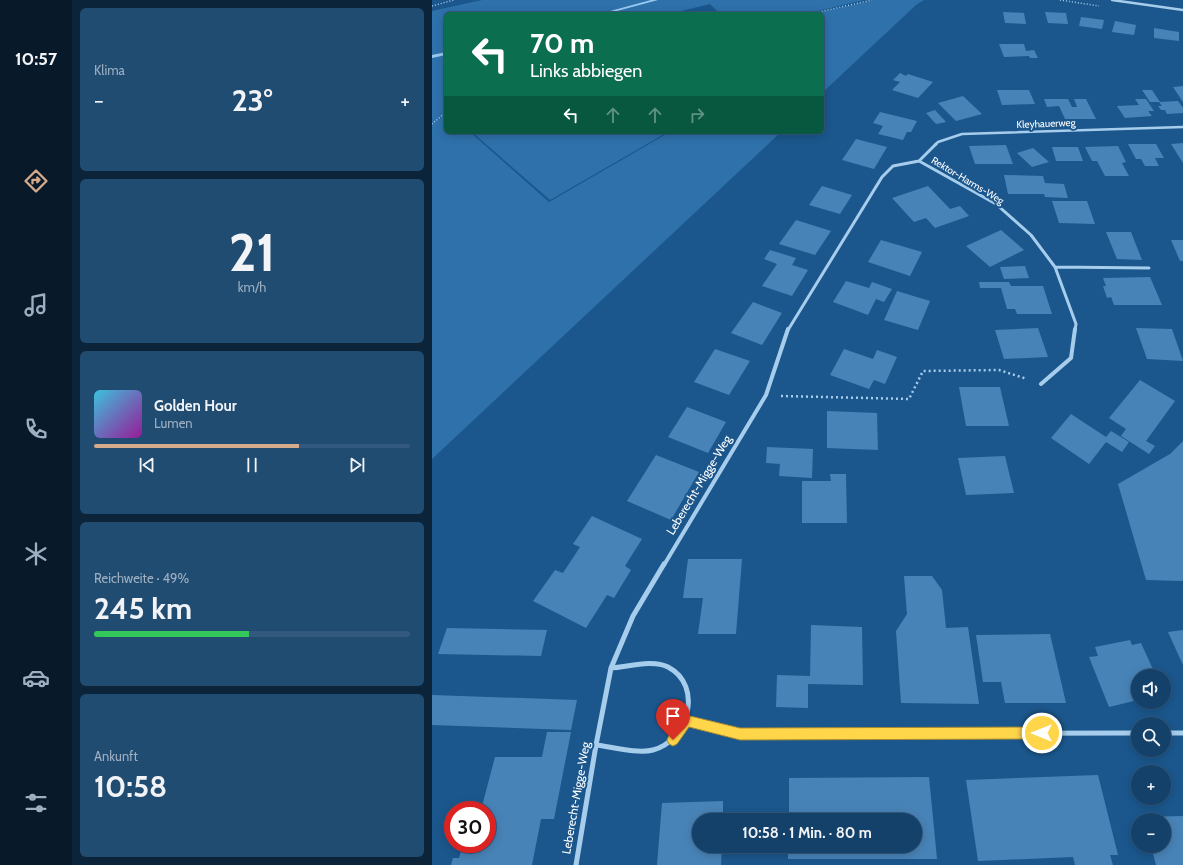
<!DOCTYPE html>
<html lang="de">
<meta charset="utf-8">
<style>
:root{--surface:#14416a;--page:#214c72;--text:#f1f3f6;--muted:#9dafc1;--line:#335a7e;--accent:#d6ab8b}
body{margin:0;font-family:Cabin,sans-serif;background:var(--page);color:var(--text);height:100vh;display:flex;flex-direction:column;font-size:15px;white-space:nowrap}
*{box-sizing:border-box;margin:0}
p{font-size:13px;color:var(--muted)}
.icon{flex:none;width:22px;height:22px;fill:none;stroke:currentColor;stroke-width:2;stroke-linecap:round;stroke-linejoin:round}
.map{position:relative;flex:1;overflow:hidden}
.drawer{display:flex;flex-direction:column;gap:8px;padding:8px;background:#0b243a;width:360px}
.drawer>*{flex:none}
.guide{position:absolute;left:12px;top:12px;width:380px;height:122px;border-radius:6px;box-shadow:0 2px 10px #0003,0 0 0 1px var(--line);background:#0b6e4f;color:#fff;overflow:hidden}
.buttons{position:absolute;left:699px;top:669px;display:grid;gap:8px}
.buttons a{display:grid;place-items:center;width:40px;height:40px;border-radius:50%;background:var(--surface);box-shadow:0 2px 10px #0003,0 0 0 1px var(--line);font-size:20px}
.speed{position:absolute;left:12px;top:801px;display:flex;gap:8px;font-size:20px;font-weight:700;text-align:center}
.speed>*{display:grid;place-content:center;width:52px;height:52px;border-radius:50%;background:var(--surface);box-shadow:0 2px 10px #0003,0 0 0 1px var(--line);line-height:1}
.speed .limit{border:6px solid #d22;background:#fff;color:#111}
.pin{position:absolute;display:grid;place-items:center;width:34px;height:34px;color:#fff;margin:-41px -17px;border-radius:50% 50% 50% 0;rotate:-45deg;box-shadow:0 0 4px #0007}
.pin .icon{rotate:45deg}
.me{position:absolute;width:44px;margin:-22px;rotate:270deg;stroke-linejoin:round;filter:drop-shadow(0 0 3px #0008)}
.turn{display:flex;align-items:center;gap:14px;height:84px;padding:0 20px;font-size:18px}
.turn .icon{width:52px;height:52px;stroke-width:2.5}
.turn b{display:block;font-size:28px;line-height:34px}
.lanes{display:flex;align-items:center;height:38px;padding:0 20px;background:#0003;justify-content:center;gap:20px;direction:ltr}
.lanes .off{opacity:.35}
.big{font-size:30px;font-weight:800;line-height:1.1}
.drawer .tile{flex:1;display:flex;flex-direction:column;justify-content:center;gap:6px;min-width:0;padding:0 14px;border-radius:6px;background:var(--page)}
.drawer .dial{align-items:center;gap:0}
.dial b{font-size:52px;line-height:1}
.song{display:flex;align-items:center;gap:12px}
.cover{width:48px;height:48px;border-radius:6px;background:linear-gradient(135deg,hsl(190 70% 55%),hsl(300 70% 35%))}
.played{height:4px;border-radius:2px;background:linear-gradient(90deg,var(--accent) 65%,var(--line) 65%)}
.keys{display:flex;justify-content:space-around;direction:ltr}
.heat{display:flex;justify-content:space-between;align-items:center;font-size:22px;direction:ltr}
.charge{height:6px;border-radius:3px;background:linear-gradient(90deg,#34c759 49%,var(--line) 0)}
.trip{position:absolute;left:260px;top:813px;width:230px;height:40px;border-radius:20px;background:var(--surface);box-shadow:0 2px 10px #0003,0 0 0 1px var(--line);font-weight:800;line-height:40px;text-align:center}
main{display:flex;flex:1;min-height:0}
.menu{display:flex;flex-direction:column;width:72px;justify-content:space-around;align-items:center;background:#081a2a;color:var(--muted)}
.menu .icon{width:28px;height:28px}
.menu .active{color:var(--accent)}
.menu b{font-size:18px;color:var(--text)}
.map>svg:first-child{display:block}
.green{fill:#2e71ab}
.lines{fill:none;stroke-linecap:round;stroke-linejoin:round}
.stream{fill:#9ac9f0;fill-rule:evenodd}
.building{fill:#4883b7}
.path-far1{stroke:#a7cded;stroke-width:1.5;stroke-dasharray:1 2;stroke-linecap:butt}
.path{stroke:#a7cded;stroke-width:2.5;stroke-dasharray:2 3;stroke-linecap:butt}
.street-far3{stroke:#a7cded;stroke-width:2.5}
.street-far2{stroke:#a7cded;stroke-width:3}
.street-far1{stroke:#a7cded;stroke-width:4}
.street{stroke:#a7cded;stroke-width:5}
.route{fill:#ffd54a;stroke:#a68a30}
.labels{text-anchor:middle;stroke-width:4;stroke-linejoin:round;paint-order:stroke}
.far-street-label{font-size:10px;fill:#fff;stroke:#1b578d}
.street-label{font-size:12px;fill:#fff;stroke:#1b578d}
</style>
<main>
<nav class="menu">
<b>10:57</b>
<svg class="icon active" aria-label="directions" viewBox="0 0 24 24"><path d="M12 3l9 9-9 9-9-9zM9 14v-3h6M13 9l2 2-2 2"/></svg>
<svg class="icon" aria-label="music" viewBox="0 0 24 24"><path d="M9 18V5l10-2v13"/><circle cx="6" cy="18" r="3"/><circle cx="16" cy="16" r="3"/></svg>
<svg class="icon" aria-label="phone" viewBox="0 0 24 24"><path d="M5 4h4l2 5-3 2q2 4 5 5l2-3 5 2v4C11 20 4 13 5 4z"/></svg>
<svg class="icon" aria-label="climate" viewBox="0 0 24 24"><path d="M12 3v18M4 7l16 10M4 17L20 7"/></svg>
<svg class="icon" aria-label="car" viewBox="0 0 24 24"><path d="M5 17H2v-5l4-1 3-4h7l3 4 3 1v5h-3M9 17h6M6 11h13"/><circle cx="7" cy="17" r="2"/><circle cx="17" cy="17" r="2"/></svg>
<svg class="icon" aria-label="filters" viewBox="0 0 24 24"><path d="M4 7h16M4 17h16"/><circle cx="9" cy="7" r="2"/><circle cx="15" cy="17" r="2"/></svg>
</nav>
<section class="drawer">
<div class="tile"><p>Klima</p>
<div class="heat"><a>−</a><b class="big">23°</b><a>+</a></div>
</div>
<div class="tile dial"><b>21</b><p>km/h</p></div>
<div class="tile">
<div class="song"><i class="cover"></i><div><b>Golden Hour</b><p>Lumen</p></div></div>
<div class="played"></div>
<div class="keys"><svg class="icon" aria-label="previous" viewBox="0 0 24 24"><path d="M18 5L8 12l10 7zM5 5v14"/></svg><svg class="icon" aria-label="pause" viewBox="0 0 24 24"><path d="M8 5v14M16 5v14"/></svg><svg class="icon" aria-label="next" viewBox="0 0 24 24"><path d="M6 5l10 7-10 7zM19 5v14"/></svg></div>
</div>
<div class="tile"><p>Reichweite · 49%</p><b class="big">245 km</b><div class="charge"></div></div>
<div class="tile"><p>Ankunft</p><b class="big">10:58</b></div>
</section>
<div class="map">
<svg width="751" height="865" viewBox="0 0 751 865">
<rect width="100%" height="100%" fill="#1b578d"/>
<path class="green" d="M50,0H432L373,14H288L278,4L237,14H14V132H38L117,202L238,132H349L0,459V11Z
M442,0H492L484,5L390,93V14H380Z
M40,132H236L118,200Z"/>
<g class="lines">
<path class="stream" d="M219,0H226L174,14H167Z
M14,52V55L0,58V55Z"/>
</g>
<path class="building" d="M571,12L592,13L594,24L573,23Z
M613,12L634,13L636,24L616,23Z
M649,17L672,20L670,29L647,26Z
M683,21L704,25L702,35L680,32Z
M722,28L747,32V41L722,38Z
M567,44H592L594,51L602,50L606,58H598L597,56L572,57Z
M468,73L474,76L476,74L501,82L486,98L460,90L468,82L461,80Z
M751,86V102L741,87Z
M565,90H597L603,104L570,105Z
M710,90H720L728,102H718Z
M531,96L550,114L524,121L506,103Z
M612,99H636L640,107H645L642,99H654L664,119H633L627,106L615,107Z
M703,99H714L722,111H716L720,116L693,118L685,106L707,105Z
M746,101L751,108V113L735,114L733,110H729L726,106H730L727,102Z
M503,110L514,122L504,124L494,113Z
M448,112L485,121L479,132H475L471,140L446,134L451,126L441,123Z
M424,139L455,147L442,169L410,160Z
M751,143V163L739,144Z
M696,144H724L732,158H723L727,166H713L709,159H704Z
M574,145L581,164H543L537,146Z
M686,146L694,162L690,163L697,176H673L665,161H660L653,147Z
M620,147H646L651,161H624Z
M601,148L617,162L600,167L585,153Z
M572,175L611,176L613,183L632,184L636,198L613,197L612,194H576Z
M390,186L420,195L408,214L377,205Z
M496,186L518,209L528,206L537,216L503,228L494,218L482,222L460,198Z
M620,201H655L663,224L627,223Z
M364,220L399,231L383,255L347,244Z
M569,230L592,250L558,267L534,246Z
M674,232H699L710,260L685,259Z
M449,240L490,252L478,276L436,262Z
M739,240H751V261H748Z
M338,250L364,258L360,265L376,270L360,296L330,286L345,264L332,259Z
M593,266L597,278L572,279L568,267Z
M718,277L730,305H682L679,297L675,298L671,286H674L671,278Z
M414,281L437,288L440,282L460,289L452,302L444,299L436,315L401,302Z
M547,282H577L579,286H611L620,314H585L583,309H575L569,288H548Z
M465,291L498,301L486,330L452,320Z
M321,302L350,313L330,345L299,333Z
M606,328L616,357L572,359L563,330Z
M704,328L740,329L751,361L715,359Z
M283,349L318,361L297,395L262,382Z
M412,349L441,359L445,350L465,357L453,384L442,380L437,389L398,375Z
M708,380L743,401L714,441L723,446L717,454L689,436L694,429L677,418Z
M527,387H568L577,426H534Z
M255,407L294,422L276,453L236,437Z
M395,411L445,413L446,450L395,448Z
M639,414L674,437L679,431L697,442L690,452L674,442L657,464L619,438Z
M751,441V581L714,580L686,484L738,454Z
M335,447L381,449L380,478L347,476L348,464L334,463Z
M224,455L267,472L239,520L195,501Z
M573,456L582,493L534,495L526,458Z
M398,474H414L415,523H370V481H399Z
M160,516L210,539L193,566L199,570L182,598L175,595L154,628L101,601L123,570L131,573L148,547L141,544Z
M256,559H310L304,634H266L271,598H251Z
M472,576H500L510,590L514,628L536,627L547,704L469,703L464,631L475,614Z
M379,625L430,627L431,685L376,684V708L344,707L345,675L378,676Z
M15,628L115,630L109,656L6,654Z
M751,630V665L736,632Z
M618,634L634,703H573L569,682H551L544,635Z
M698,640L700,645L709,643L724,676H706V700L677,707L657,657L666,656L663,647Z
M0,695L145,700L139,730L0,725Z
M115,732H139L122,819H109L100,865H19L21,858H27L31,844H55V810H49L63,757H110Z
M666,775L686,855H678L681,865H643L641,857L546,861L534,780Z
M497,777L505,859H356V846H483V820H357V778Z
M291,801V820H267V846H290L289,865H225L230,803Z
M751,816V865H724L719,846H732V820H712L711,817Z"/>
<g class="lines">
<path class="path-far1" d="M628,0L667,6
M0,6L22,0
M378,14L440,0
M0,124L14,112"/>
<path class="path" d="M349,396L477,399L491,371L567,370L595,379"/>
<path class="street-far3" d="M680,0L751,10
M503,145L506,142L530,134L751,127"/>
<path class="street-far2" d="M487,161L564,204L599,235L623,267L644,324L643,330
M487,161L504,144
M623,267L717,268
M356,330L450,177L461,166L487,161"/>
<path class="street-far1" d="M609,384L639,358L643,329
M232,565L334,395L356,329"/>
<path class="street" d="M254,721L308,734L706,733
M732,733H751
M164,745C180,747 206,754 221,750C256,741 272,686 236,667C220,659 196,667 179,668
M144,865L164,745L179,668L201,616L232,564"/>
</g>
<path class="route" d="M254,715L308,728L610,727L615,729L616,733L615,738L610,739L308,740L257,727L245,744L241,746L237,744L235,740C238,732 246,718 254,715Z"/>
<g class="labels">
<g class="far-street-label">
<text transform="translate(614 123) rotate(-2)" y="4">Kleyhauerweg</text>
<text transform="translate(536 180) rotate(31)" y="4">Rektor-Harms-Weg</text>
</g>
<g class="street-label">
<text transform="translate(267 485) rotate(-59)" y="4">Leberecht-Migge-Weg</text>
<text transform="translate(144 798) rotate(-80)" y="4">Leberecht-Migge-Weg</text>
</g>
</g>
</svg>
<div class="buttons">
<a><svg class="icon" aria-label="sound" viewBox="0 0 24 24"><path d="M4 9h4l5-4v14l-5-4H4zM17 9q2 3 0 6"/></svg></a>
<a><svg class="icon" aria-label="search" viewBox="0 0 24 24"><circle cx="10" cy="10" r="6"/><path d="M15 15l6 6"/></svg></a>
<a>+</a>
<a>−</a>
</div>
<div class="speed"><div class="limit">30</div></div>
<div class="pin" style="left:241px;top:740px;background:#d93025"><svg class="icon" aria-label="arrive" viewBox="0 0 24 24"><path d="M6 21V4h12l-3 4 3 4H6"/></svg></div>
<svg class="me" style="left:610px;top:733px" viewBox="-20 -20 40 40"><circle r="17" fill="#ffd54a" stroke="#fff" stroke-width="3"/><path d="M0-11L8 9 0 5-8 9z" fill="#fff"/></svg>
<div class="trip">10:58 · 1 Min. · 80 m</div>
<div class="guide">
<div class="turn"><svg class="icon" aria-label="left" viewBox="0 0 24 24"><path d="M17 20v-9H6M10 6l-5 5 5 5"/></svg><div><b>70 m</b>Links abbiegen</div></div>
<div class="lanes"><svg class="icon" aria-label="left" viewBox="0 0 24 24"><path d="M17 20v-9H6M10 6l-5 5 5 5"/></svg><svg class="icon off" aria-label="ahead" viewBox="0 0 24 24"><path d="M12 20V5M6 11l6-6 6 6"/></svg><svg class="icon off" aria-label="ahead" viewBox="0 0 24 24"><path d="M12 20V5M6 11l6-6 6 6"/></svg><svg class="icon off" aria-label="right" viewBox="0 0 24 24"><path d="M7 20v-9h11M14 6l5 5-5 5"/></svg></div>
</div>
</div>
</main>
